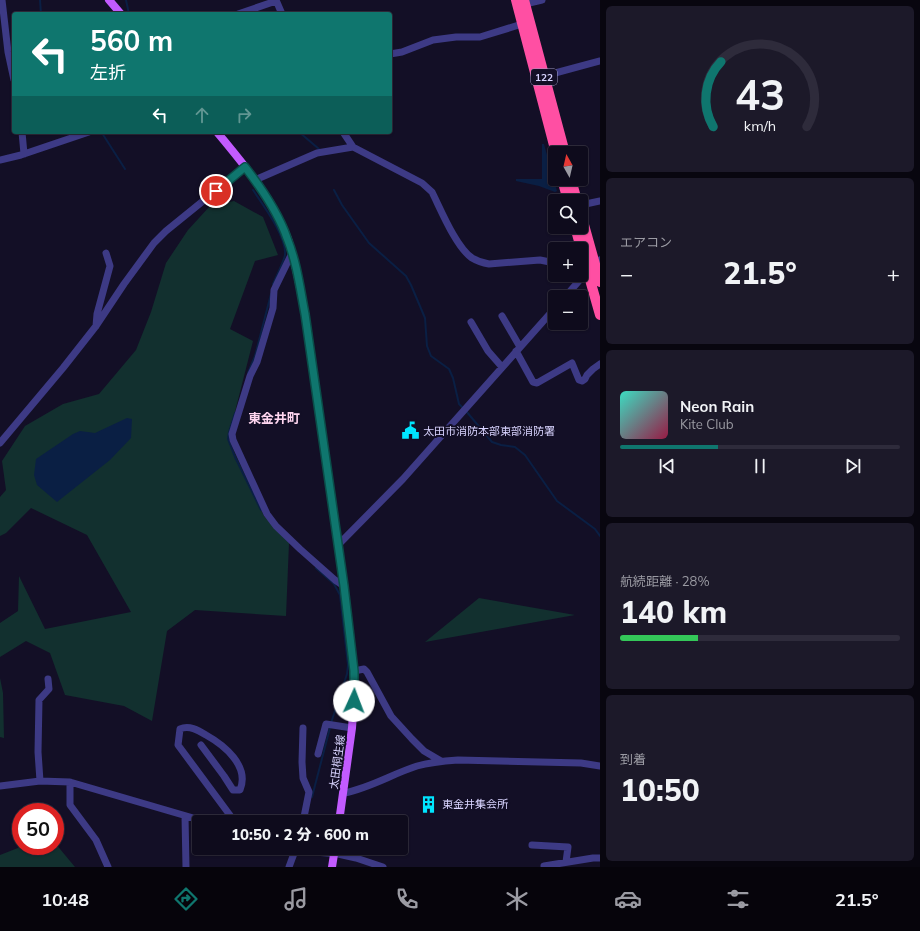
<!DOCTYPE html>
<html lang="ja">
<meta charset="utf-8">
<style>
:root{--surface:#0e0b1c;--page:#1c1929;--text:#f1f3f6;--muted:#9b9ba3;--line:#2e2b3b;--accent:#0f766e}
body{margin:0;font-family:Mulish,"Noto Sans JP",sans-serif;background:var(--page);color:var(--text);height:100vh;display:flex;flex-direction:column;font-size:15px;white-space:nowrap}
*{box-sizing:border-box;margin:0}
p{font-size:13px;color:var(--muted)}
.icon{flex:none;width:22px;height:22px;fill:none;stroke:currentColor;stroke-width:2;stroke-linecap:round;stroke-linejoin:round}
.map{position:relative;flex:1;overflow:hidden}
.sheet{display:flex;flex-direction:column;gap:6px;padding:6px;background:#08060f;width:320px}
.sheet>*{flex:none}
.hud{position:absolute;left:12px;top:12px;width:380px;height:122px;border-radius:4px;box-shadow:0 1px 3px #0004,0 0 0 1px var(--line);background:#0f766e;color:#fff;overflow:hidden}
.needle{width:26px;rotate:352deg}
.controls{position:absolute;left:548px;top:146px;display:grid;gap:8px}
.controls a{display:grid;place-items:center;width:40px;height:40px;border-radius:4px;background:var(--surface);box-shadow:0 1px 3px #0004,0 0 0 1px var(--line);font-size:20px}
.speed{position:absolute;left:12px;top:803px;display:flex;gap:8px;font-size:20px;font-weight:700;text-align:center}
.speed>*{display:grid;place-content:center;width:52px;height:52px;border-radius:50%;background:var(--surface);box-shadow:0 1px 3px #0004,0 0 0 1px var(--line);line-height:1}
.speed .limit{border:6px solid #d22;background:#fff;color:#111}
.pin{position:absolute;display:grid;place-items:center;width:34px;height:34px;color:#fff;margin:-17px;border:2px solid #fff;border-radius:50%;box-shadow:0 1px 4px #0007}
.me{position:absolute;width:44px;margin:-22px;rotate:2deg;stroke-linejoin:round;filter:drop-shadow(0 0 3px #0008)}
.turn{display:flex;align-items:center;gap:14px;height:84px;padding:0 12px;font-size:18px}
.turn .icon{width:52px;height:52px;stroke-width:2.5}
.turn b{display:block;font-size:28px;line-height:34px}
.lanes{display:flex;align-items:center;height:38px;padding:0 12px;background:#0003;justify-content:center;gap:20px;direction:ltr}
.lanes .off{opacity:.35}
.big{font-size:30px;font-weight:800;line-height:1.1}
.sheet .widget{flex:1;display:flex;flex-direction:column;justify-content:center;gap:6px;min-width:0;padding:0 14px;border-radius:6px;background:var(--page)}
.sheet .dial{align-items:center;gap:0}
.dial svg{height:104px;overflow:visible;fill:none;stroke:var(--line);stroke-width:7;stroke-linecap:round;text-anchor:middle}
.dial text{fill:var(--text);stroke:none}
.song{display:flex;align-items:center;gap:12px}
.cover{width:48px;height:48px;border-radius:6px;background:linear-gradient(135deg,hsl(170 70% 55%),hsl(340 70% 35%))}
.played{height:4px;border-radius:2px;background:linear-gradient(90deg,var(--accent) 35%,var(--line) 35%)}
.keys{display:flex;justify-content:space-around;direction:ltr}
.heat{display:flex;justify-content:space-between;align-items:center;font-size:22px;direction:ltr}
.charge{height:6px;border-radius:3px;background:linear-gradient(90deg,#34c759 28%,var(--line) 0)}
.trip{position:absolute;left:192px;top:815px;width:216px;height:40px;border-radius:4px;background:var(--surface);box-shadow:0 1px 3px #0004,0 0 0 1px var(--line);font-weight:800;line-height:40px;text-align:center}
.menu{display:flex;height:64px;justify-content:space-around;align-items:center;background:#06040b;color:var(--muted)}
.menu .icon{width:28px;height:28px}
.menu .on{color:var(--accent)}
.menu b{font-size:18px;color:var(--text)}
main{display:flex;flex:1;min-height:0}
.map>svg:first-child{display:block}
.green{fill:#12302f}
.water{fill:#0a1f44}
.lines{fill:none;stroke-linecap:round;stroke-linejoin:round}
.stream{stroke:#0a1f44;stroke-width:2}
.minor{stroke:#3d3a85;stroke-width:7}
.major{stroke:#c25bff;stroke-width:8}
.highway{stroke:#ff4fa3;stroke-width:10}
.route-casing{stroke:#0a4d48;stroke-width:10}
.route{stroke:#0f766e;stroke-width:7}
.labels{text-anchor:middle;stroke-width:4;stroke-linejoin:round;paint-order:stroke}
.shield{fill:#130f26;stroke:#9e99be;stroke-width:1}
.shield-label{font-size:10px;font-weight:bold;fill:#d9d4ff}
.poi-label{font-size:11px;fill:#d9d4ff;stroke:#130f26;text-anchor:start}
.street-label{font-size:11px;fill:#d9d4ff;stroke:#130f26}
.quarter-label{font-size:13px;font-weight:bold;fill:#ffd6f0;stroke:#130f26}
</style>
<main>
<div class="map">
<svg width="600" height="867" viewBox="0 0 600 867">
<rect width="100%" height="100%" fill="#130f26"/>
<path class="green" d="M234,201L263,217L278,255L255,261L230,329L253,341L228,439L264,516L289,543L286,616L195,610L167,631L152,721L124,706L65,695L50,653L26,641L0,657V623L18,611L19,576L45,629L131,612L87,535L31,508L6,533L0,536V497L6,490L2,461L25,426L63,404L99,394L136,350L151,312L166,263L188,230L210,206Z
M479,598L575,615L425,642Z
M0,678L3,693L4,738L0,737Z
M55,843L75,867H0V855L23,846H55Z"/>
<path class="water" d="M542,144H544L557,191L555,192L539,186L516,181V179H542Z
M127,418L132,419L131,438L110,460L57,502L37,485L34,475L36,459L73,434L80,431L95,433Z"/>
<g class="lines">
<path class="stream" d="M40,0L41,14
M126,0L129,14
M299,132L319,149
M102,133L125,169
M253,190C263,205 287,237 285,255C284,261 276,277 273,284
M334,190L342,205L369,243L406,276L411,285L425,318L427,346L431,356L449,369L453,378L459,404L463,408
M248,373L255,356L271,294
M466,411L492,442L501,445L515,447L525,455L557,501L595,529L600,536
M235,413L229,432L228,439L235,457L261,510
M312,797L332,720L347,674L348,665L340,595L334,584L316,568"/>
<path class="minor" d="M2,0L8,52L14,80
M276,0L282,14
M525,4L542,0
M238,14L276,1
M390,54L402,52L433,40L456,37H480L522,24
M544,76L600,61
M22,132L24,154
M343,132L353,147L422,183L432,192C441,210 456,247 472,258C477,261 483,263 489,264L540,260L555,263
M0,160L21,155L89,132
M255,180L317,153L353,147
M581,205L600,201
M292,253L274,290L273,308L257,362L250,376L232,434L233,440L267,514L276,526L300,549L335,580L344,586
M565,297L585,274L600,260
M502,316L520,347
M471,322L488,351L502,367
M96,326L97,314L110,266L106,253
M516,351L533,382L537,383L572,363L579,380L582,381L585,379L587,375L593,369L600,364
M0,443L63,368L96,326L124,284L154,243L166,231L245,167
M340,543L403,479L555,308
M354,671L364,669L367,672L391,716L412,739L424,751L441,761
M303,728L302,762L303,778L309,792L303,822
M201,745L224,776L233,790H240C250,766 224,745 206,735C198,730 189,725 180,729L178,745L235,822
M318,754L326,724L352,728
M40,781L38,752L39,700L49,689L48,679
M70,782V805L96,840L108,867
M0,786L40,781L70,782L207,822
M344,793C370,788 392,774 417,766C431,762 444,761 458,760L581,763L600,766
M185,816L186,867
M532,845L568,847L566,862
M300,848L315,852L338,854L356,858L383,867
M544,866L593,858H600
M289,867L296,848"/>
<path class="major" d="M109,0L121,14
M217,132C244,165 273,198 288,239C296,263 300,288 305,314L344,586L354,671L355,687L352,728L339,822
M332,867L335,848"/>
<path class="highway" d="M516,0L556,153
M524,0L565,153
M562,179L568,201
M571,179L577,201
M581,214L600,282
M575,227L600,315"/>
</g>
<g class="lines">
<defs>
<path id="route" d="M216,191L245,167C262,189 278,212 287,238C297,263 300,288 305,314L344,586L354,671V701"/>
</defs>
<use href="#route" class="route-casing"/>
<use href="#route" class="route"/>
</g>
<defs>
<symbol id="civic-bare" viewBox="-9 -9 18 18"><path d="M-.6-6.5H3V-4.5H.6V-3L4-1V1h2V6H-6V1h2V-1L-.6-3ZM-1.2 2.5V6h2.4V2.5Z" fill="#00e5ff" stroke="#130f26" stroke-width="2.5" paint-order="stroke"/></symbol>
<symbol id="building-bare" viewBox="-9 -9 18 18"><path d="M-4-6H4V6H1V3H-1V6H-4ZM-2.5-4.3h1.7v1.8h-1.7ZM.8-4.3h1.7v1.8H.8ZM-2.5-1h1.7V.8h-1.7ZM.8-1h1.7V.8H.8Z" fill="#00e5ff" stroke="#130f26" stroke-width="2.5" paint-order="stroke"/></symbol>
</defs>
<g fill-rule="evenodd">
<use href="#civic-bare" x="398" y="418" width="25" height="25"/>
<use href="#building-bare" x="416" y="792" width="25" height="25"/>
</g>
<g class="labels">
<rect class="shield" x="531" y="69" width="26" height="16" rx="3"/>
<g class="shield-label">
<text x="544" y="81">122</text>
</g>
<g class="poi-label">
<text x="423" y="435">太田市消防本部東部消防署</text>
<text x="442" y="808">東金井集会所</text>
</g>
<g class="street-label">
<text transform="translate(337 762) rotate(-82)" y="4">太田桐生線</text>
</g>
<g class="quarter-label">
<text x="274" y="423">東金井町</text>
</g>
</g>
</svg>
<div class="controls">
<a><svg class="needle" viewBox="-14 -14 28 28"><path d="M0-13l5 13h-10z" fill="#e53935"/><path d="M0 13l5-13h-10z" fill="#9b9ba3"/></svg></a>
<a><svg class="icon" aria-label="search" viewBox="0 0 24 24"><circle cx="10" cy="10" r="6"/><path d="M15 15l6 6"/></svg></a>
<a>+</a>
<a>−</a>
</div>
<div class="speed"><div class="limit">50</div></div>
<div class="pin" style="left:216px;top:191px;background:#d93025"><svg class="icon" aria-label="arrive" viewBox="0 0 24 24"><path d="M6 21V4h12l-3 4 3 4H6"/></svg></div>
<svg class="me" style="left:354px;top:701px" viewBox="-20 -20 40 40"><circle r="19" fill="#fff"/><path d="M0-13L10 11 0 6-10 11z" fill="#0f766e"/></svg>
<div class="trip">10:50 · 2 分 · 600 m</div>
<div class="hud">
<div class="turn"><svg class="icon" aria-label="left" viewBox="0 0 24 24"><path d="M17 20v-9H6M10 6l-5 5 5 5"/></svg><div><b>560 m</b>左折</div></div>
<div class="lanes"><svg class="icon" aria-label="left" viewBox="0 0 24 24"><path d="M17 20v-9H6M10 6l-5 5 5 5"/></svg><svg class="icon off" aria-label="ahead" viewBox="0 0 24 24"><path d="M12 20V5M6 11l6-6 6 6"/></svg><svg class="icon off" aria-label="right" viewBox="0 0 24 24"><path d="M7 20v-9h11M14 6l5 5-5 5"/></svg></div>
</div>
</div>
<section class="sheet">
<div class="widget dial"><svg viewBox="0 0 100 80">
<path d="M14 69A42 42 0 1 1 86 69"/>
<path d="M14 69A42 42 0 0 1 20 19" stroke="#0f766e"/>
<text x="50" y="56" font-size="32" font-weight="700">43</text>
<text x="50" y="72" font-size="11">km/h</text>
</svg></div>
<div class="widget"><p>エアコン</p>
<div class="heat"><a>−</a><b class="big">21.5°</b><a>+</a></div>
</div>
<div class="widget">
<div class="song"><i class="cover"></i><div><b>Neon Rain</b><p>Kite Club</p></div></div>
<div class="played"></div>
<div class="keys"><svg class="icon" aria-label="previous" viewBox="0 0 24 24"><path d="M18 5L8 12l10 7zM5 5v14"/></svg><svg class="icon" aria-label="pause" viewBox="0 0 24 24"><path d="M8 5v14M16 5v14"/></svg><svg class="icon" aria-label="next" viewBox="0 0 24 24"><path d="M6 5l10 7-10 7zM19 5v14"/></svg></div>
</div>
<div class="widget"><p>航続距離 · 28%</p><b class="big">140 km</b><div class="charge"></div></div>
<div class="widget"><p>到着</p><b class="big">10:50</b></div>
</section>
</main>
<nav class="menu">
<b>10:48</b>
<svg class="icon on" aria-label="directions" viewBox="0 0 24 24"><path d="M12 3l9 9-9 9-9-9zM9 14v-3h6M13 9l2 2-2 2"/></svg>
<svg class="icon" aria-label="music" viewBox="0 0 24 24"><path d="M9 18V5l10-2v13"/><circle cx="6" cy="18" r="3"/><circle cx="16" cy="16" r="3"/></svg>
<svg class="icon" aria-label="phone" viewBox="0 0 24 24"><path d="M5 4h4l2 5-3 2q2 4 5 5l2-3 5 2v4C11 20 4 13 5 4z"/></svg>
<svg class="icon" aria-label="climate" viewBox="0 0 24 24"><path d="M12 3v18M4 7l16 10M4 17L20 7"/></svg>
<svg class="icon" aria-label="car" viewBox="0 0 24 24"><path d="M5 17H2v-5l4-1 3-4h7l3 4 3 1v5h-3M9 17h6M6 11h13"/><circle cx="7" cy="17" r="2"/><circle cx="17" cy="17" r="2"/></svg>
<svg class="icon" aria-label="filters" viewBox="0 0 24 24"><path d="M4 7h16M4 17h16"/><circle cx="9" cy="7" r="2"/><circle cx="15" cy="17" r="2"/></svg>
<b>21.5°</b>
</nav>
